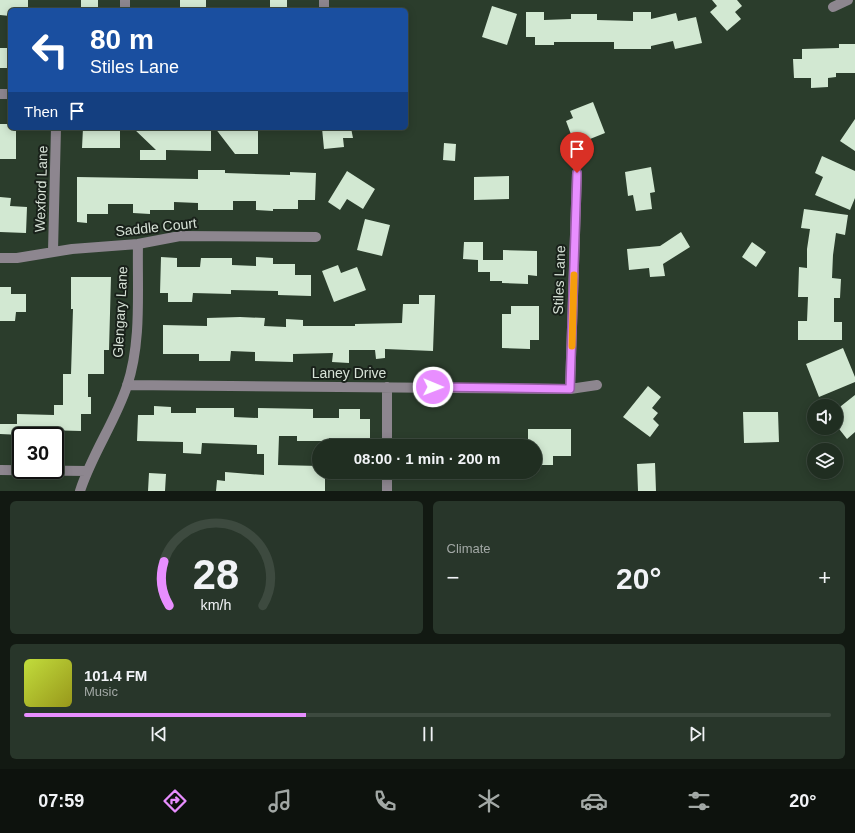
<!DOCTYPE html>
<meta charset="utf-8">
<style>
:root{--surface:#202e21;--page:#28362a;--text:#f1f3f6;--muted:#a2a8a5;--line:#3d4a3f;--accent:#e88eff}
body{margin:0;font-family:Arial,sans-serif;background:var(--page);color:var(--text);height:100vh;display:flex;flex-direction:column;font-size:15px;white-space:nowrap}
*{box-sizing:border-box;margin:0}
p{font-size:13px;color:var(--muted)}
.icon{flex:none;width:22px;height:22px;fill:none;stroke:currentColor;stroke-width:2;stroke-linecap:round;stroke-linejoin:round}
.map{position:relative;height:491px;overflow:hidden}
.side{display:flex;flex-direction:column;gap:10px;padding:10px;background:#121912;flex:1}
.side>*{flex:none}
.hud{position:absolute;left:8px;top:8px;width:400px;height:122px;border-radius:6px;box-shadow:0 2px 10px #0003,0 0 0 1px var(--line);background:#1a4fa0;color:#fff;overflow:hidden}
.buttons{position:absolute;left:807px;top:399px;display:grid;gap:8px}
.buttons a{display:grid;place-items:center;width:36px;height:36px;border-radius:50%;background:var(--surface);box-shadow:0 2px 10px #0003,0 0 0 1px var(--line);font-size:20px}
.speed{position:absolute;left:12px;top:427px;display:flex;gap:8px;font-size:20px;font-weight:700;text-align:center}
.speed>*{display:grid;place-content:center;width:52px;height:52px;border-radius:50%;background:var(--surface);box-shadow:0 2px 10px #0003,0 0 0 1px var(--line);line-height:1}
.speed .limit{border:2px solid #111;border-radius:6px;background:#fff;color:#111}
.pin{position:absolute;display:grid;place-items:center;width:34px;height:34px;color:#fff;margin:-41px -17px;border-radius:50% 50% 50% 0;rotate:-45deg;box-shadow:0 0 4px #0007}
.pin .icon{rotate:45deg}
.me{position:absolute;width:44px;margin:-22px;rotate:91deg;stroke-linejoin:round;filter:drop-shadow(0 0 3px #0008)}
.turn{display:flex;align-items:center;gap:14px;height:84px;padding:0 16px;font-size:18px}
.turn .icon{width:52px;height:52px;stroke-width:2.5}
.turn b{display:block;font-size:28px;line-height:34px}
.then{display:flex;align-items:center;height:38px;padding:0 16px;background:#0003;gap:8px;font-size:15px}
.big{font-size:30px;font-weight:600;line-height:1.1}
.side .tile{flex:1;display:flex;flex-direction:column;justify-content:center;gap:6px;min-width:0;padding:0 14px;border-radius:6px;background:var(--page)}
.side .dial{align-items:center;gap:0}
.dial svg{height:104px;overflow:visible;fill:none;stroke:var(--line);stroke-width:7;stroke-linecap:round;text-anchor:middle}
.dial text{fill:var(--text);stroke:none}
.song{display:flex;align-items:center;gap:12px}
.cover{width:48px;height:48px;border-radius:6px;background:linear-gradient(135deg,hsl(70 70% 55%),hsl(60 70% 35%))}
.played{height:4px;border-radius:2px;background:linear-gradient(90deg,var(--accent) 35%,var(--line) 35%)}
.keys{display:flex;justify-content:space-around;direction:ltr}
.heat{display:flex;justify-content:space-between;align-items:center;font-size:22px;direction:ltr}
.side .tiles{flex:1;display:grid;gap:10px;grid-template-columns:1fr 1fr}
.tile:last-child{grid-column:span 2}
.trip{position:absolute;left:312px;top:439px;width:230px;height:40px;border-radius:20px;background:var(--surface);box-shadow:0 2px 10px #0003,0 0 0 1px var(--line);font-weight:600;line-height:40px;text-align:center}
.dock{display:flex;height:64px;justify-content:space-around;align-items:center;background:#0d120d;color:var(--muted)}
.dock .icon{width:28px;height:28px}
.dock .selected{color:var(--accent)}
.dock b{font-size:18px;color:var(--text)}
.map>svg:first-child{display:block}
.building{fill:#d2e8d2}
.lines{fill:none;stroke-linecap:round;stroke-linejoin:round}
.minor{stroke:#8d868f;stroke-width:10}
.route-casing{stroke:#975ca6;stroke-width:10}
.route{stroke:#e88eff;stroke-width:7}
.slow{stroke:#f59e0b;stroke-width:7}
.labels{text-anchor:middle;stroke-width:4;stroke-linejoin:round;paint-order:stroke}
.street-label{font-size:14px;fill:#d7e2d7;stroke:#19211a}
</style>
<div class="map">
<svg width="855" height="491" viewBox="0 0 855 491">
<rect width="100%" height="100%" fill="#2b3d2c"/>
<path class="building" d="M0,0H28V10H10V16L0,15Z
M81,0H98V10H81Z
M180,0H206V10H180Z
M270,0H287V10H270Z
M712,0H737L742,6L735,12L741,19L727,31L710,12L717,6Z
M492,6L517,14L507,45L482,37Z
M526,12H544V20L571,19V14H597V20L633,21V12H651V19L676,13L678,21L696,17L702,43L675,49L673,41L651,46V49H614V42H554V45H535V37H526Z
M839,44H855V73H836V77L828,78V87L811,88V78H794L793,59H802V49L839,48Z
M0,48H10V68H0Z
M593,102L605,133L575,145L566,121L573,118L570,111Z
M855,119V151L840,141Z
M0,124H10V128H16V159H0Z
M83,128H120V148H82Z
M133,128H211V151L166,150V160H140V150H156Z
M215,128H258V154H235Z
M322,128H351L353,138H343L344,147L324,149Z
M444,143L456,144L455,161L443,160Z
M822,156L855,171V198L850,210L815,195L823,177L815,173Z
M651,167L655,192L650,193L652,209L636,211L633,195L628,196L625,172Z
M198,170H225V173L290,175V172L316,173L315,200H298V209H273V211L256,210V201H233V210H198V203L174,202V210H150V214L133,213V204H108V214H87V223L77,222V177L198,179Z
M347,171L375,189L363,209L347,199L340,210L328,202Z
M509,176V199L474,200V177Z
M0,197L11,198L10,206L27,207L26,233L0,232Z
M804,209L848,215L845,235L836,233L833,255L832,278L841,279L840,298H834V322H842V340H798V321H807L808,297H798L799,267L807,268V249L810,229L801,228Z
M365,219L390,225L382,256L357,250Z
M681,232L690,247L663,264L665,276L650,277L649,268L629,270L627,249L660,246Z
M464,242H483V260H503V250L537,251V276L528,275V284L502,283V281H490V272H478V260L463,259Z
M752,242L766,252L756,267L742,257Z
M161,257L177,258V267H200L201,258H232V265L256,266V257L273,258V264H295V275H311V296L278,295V291L231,290V294L193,293L192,302H168V293H160Z
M338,265L341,273L357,267L366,290L334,302L322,271Z
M71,277H111L109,350H104V374H88V397H91V414H81V431L44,430V436L0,434V424H17V414L54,415V405H63V374H71L73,309H71Z
M0,287H11V294H26V312H16L15,321H0Z
M419,295H435L433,351L385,349V358L376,359L375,350H349V363L332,362L333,353L293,354V362L255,361V352L231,351L230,361H199V354H163V325L207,326V318L240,317L265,318L264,326L286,327V319L303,320V326H355V324L402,323L403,304H419Z
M511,306H539V340H530V349L502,348V314H511Z
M843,348L855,377V382L819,397L806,364Z
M648,386L661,397L652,408L658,413L653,419L659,425L650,437L623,417Z
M855,395V432L847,439L836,425V410Z
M154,406L171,407V413H196V408H234V417L258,418V408L313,409V418H339V409H360V419H370V446H349V438H329V441H297V436H279L278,465L319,466V472H325V491H216L217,480L225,481V472L264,475V454H257V445L202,443L201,454L183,453V442L137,441L138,415H154Z
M743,412H778L779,442L744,443Z
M528,429H571V456H553V465H536L535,446H528Z
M655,463L656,491H638L637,464Z
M149,473L166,474L165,491H148Z"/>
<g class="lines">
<path class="minor" d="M833,7L848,0
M125,10V0
M324,10V0
M0,94H10
M53,251L56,128
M0,258H17L72,249L138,244L180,236L316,237
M127,385L570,389L597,385
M387,387V446
M570,389L577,173
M0,470L87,471
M387,472V491
M80,491C92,454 115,422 127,386C142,341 137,290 138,244"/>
</g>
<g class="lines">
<defs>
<path id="route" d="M433,387L570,389L577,173"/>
</defs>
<use href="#route" class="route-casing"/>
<use href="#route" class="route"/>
<path class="slow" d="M572,346L574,275"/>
</g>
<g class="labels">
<g class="street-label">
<text transform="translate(41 189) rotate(-88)" y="5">Wexford Lane</text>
<text transform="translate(156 227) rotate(-6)" y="5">Saddle Court</text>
<text transform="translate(559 280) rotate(-88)" y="5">Stiles Lane</text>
<text transform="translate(120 312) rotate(-87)" y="5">Glengary Lane</text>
<text x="349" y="378">Laney Drive</text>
</g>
</g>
</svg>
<div class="buttons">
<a><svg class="icon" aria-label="sound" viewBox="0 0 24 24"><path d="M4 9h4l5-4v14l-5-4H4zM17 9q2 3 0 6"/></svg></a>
<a><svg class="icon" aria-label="layers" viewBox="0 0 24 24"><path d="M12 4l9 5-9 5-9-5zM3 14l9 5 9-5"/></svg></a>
</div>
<div class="speed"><div class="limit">30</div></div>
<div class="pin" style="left:577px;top:173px;background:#d93025"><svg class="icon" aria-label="arrive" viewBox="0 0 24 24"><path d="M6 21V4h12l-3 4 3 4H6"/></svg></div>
<svg class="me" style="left:433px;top:387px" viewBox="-20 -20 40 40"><circle r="17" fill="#e88eff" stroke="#fff" stroke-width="3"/><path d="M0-11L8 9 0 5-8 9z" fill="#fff"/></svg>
<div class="trip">08:00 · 1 min · 200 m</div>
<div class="hud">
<div class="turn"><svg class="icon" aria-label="left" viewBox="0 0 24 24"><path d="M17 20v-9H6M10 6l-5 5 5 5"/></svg><div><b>80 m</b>Stiles Lane</div></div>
<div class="then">Then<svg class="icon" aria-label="arrive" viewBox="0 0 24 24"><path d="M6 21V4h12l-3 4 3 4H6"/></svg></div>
</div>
</div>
<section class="side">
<div class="tiles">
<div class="tile dial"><svg viewBox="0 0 100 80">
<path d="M14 69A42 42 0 1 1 86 69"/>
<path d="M14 69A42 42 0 0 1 10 35" stroke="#e88eff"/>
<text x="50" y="56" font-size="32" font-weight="700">28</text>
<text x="50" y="72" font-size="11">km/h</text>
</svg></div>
<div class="tile"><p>Climate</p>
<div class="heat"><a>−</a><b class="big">20°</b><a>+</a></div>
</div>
<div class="tile">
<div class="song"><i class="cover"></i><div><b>101.4 FM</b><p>Music</p></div></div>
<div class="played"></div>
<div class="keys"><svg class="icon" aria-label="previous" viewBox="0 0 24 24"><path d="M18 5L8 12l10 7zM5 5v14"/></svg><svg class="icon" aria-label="pause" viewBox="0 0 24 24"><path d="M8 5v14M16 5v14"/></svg><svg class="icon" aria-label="next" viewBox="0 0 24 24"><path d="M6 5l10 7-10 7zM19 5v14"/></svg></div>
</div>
</div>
</section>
<nav class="dock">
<b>07:59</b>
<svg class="icon selected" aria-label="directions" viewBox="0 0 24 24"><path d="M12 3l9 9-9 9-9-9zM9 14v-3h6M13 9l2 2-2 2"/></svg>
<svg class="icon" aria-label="music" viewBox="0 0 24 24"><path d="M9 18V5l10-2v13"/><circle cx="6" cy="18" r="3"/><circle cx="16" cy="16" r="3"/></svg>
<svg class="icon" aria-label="phone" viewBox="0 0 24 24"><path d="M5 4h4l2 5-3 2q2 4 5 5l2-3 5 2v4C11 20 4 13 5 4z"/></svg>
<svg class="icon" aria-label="climate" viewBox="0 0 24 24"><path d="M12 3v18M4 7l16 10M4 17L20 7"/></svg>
<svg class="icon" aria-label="car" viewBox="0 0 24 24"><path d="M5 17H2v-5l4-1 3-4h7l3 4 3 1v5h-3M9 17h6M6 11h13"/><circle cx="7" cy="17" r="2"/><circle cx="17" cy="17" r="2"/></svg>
<svg class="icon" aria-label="filters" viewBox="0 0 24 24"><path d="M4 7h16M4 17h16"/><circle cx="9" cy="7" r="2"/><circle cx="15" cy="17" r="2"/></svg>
<b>20°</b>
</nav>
